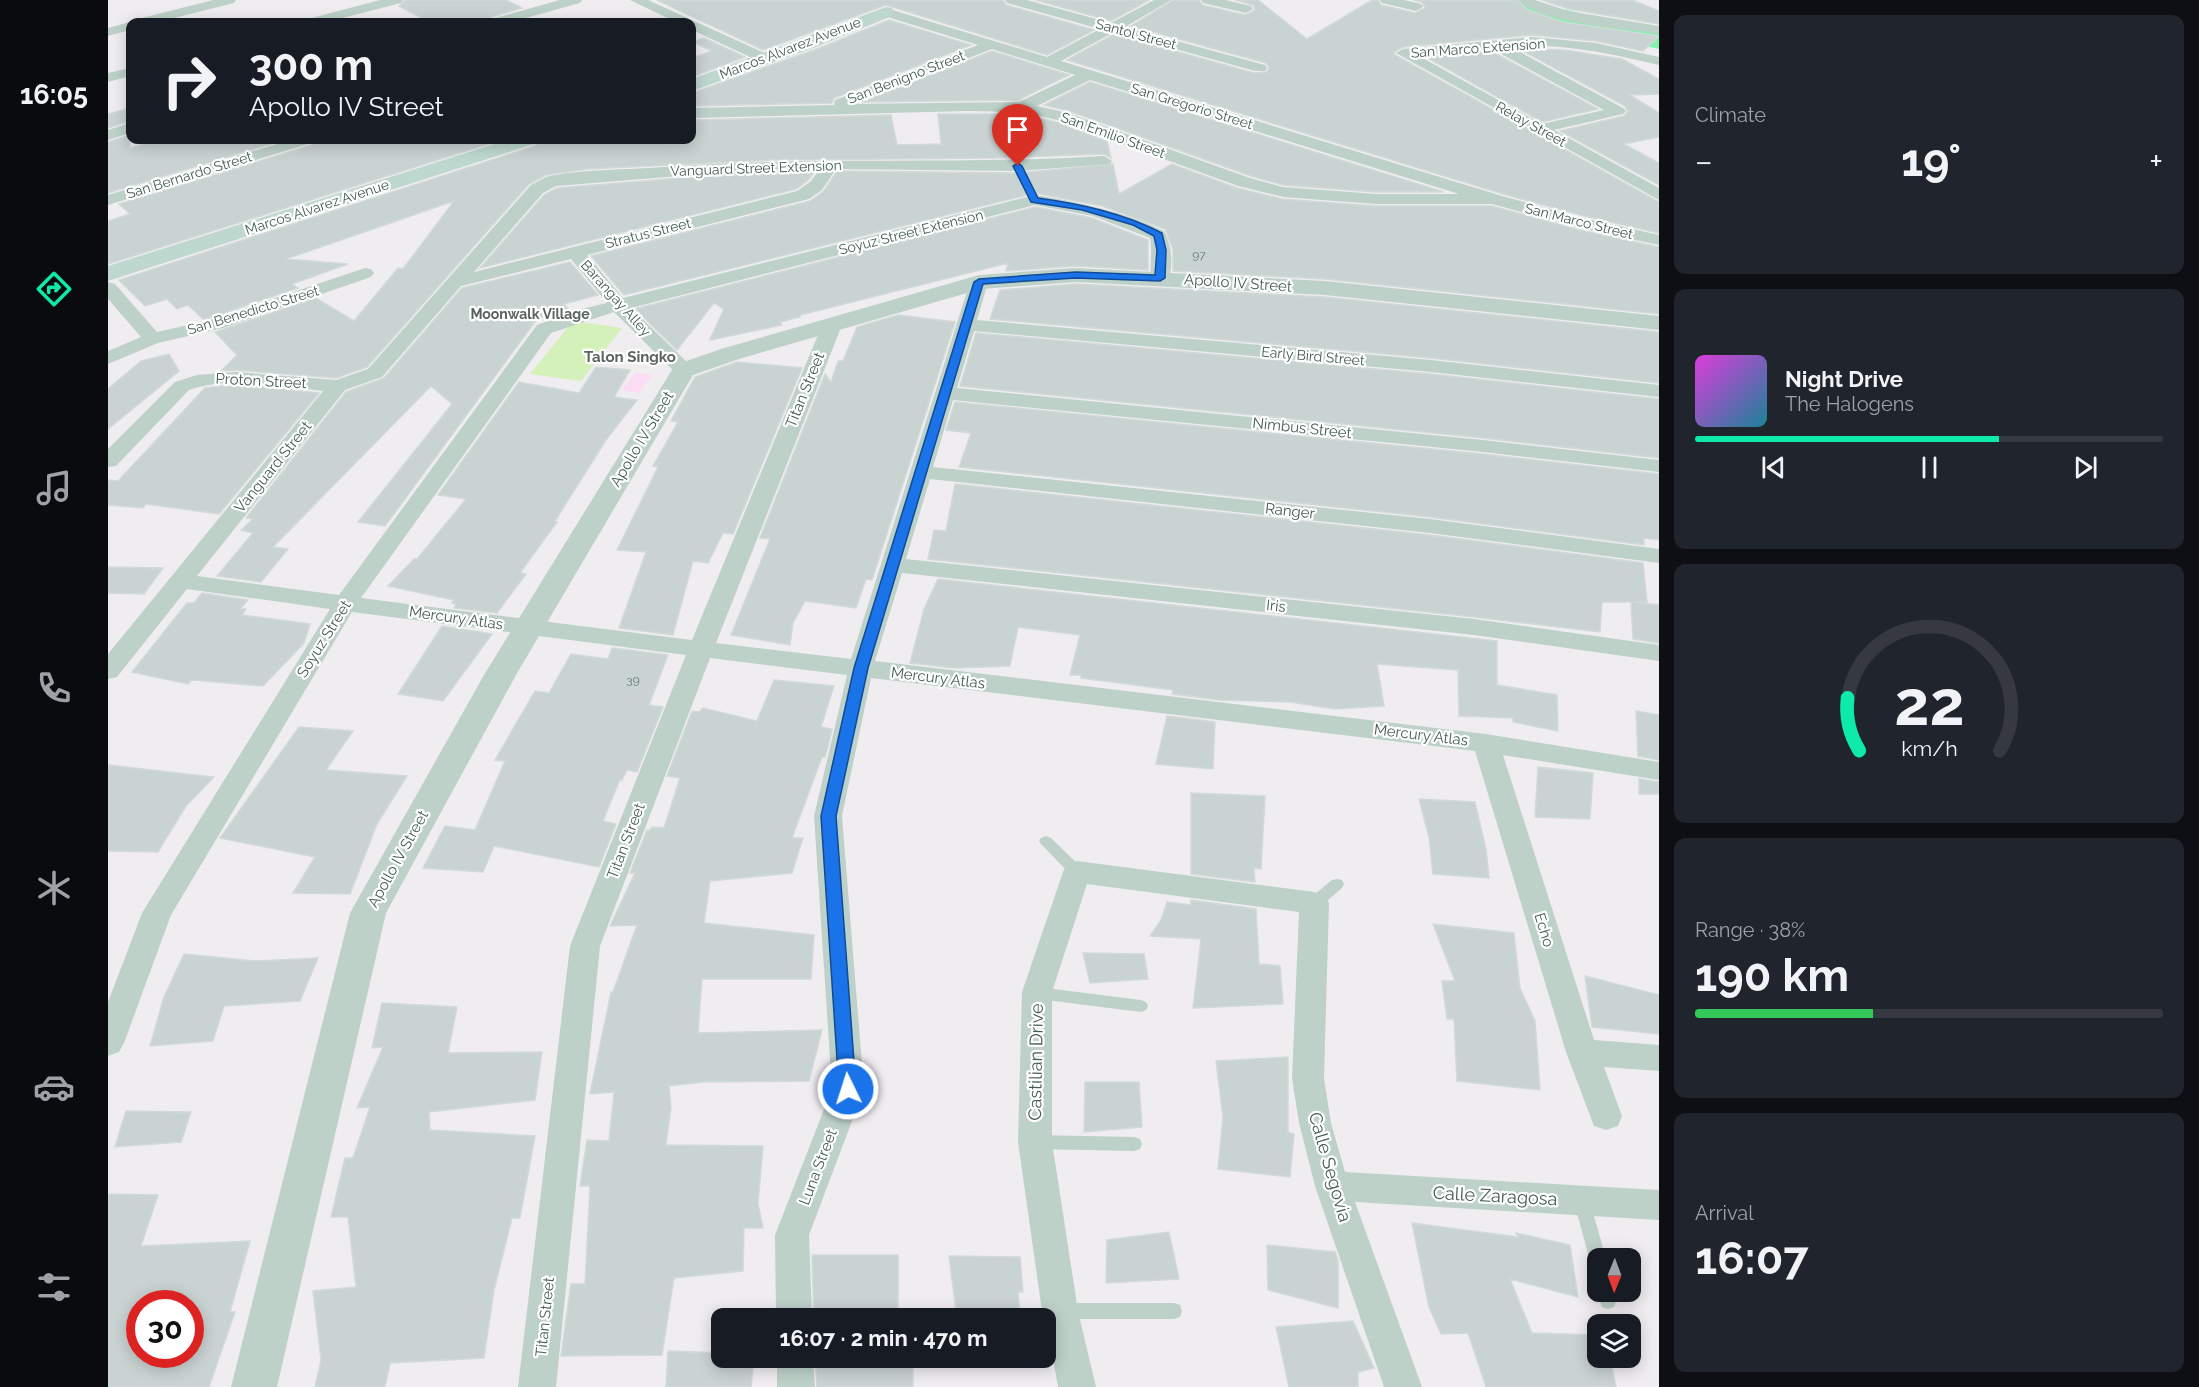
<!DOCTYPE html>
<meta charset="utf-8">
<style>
:root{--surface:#171b24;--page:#20242c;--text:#f1f3f6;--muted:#9ea1a6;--line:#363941;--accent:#0deaaa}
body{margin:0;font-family:Raleway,sans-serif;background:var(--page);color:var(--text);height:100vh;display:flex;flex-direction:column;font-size:22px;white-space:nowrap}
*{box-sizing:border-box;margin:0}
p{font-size:20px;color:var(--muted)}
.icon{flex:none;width:33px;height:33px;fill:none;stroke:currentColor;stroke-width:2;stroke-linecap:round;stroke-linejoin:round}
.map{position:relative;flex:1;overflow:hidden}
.side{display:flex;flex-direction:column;gap:15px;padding:15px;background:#0d0f14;width:540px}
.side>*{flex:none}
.top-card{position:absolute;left:18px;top:18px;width:570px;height:126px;border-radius:12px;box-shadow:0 3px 15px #0003;background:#171b24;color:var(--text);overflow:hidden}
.needle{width:39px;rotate:181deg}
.fabs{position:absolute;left:1479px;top:1248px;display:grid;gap:12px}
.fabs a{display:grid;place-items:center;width:54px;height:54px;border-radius:12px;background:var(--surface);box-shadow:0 3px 15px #0003;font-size:30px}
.speed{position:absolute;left:18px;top:1290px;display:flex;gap:12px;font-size:30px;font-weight:700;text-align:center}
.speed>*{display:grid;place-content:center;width:78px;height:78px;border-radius:50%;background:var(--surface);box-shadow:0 3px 15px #0003;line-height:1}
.speed .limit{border:9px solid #d22;background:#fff;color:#111}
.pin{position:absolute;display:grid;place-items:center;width:51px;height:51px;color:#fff;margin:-62px -26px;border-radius:50% 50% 50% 0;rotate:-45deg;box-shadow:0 0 6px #0007}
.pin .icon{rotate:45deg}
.me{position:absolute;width:66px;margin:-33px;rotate:356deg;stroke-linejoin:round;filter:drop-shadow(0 0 4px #0008)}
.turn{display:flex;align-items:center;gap:21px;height:126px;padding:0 24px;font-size:27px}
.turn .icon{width:78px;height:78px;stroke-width:2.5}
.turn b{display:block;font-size:42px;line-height:51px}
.big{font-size:45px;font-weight:700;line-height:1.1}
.side .tile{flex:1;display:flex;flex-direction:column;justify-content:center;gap:9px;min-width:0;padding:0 21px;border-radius:12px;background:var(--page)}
.side .dial{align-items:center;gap:0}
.dial svg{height:156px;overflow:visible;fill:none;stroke:var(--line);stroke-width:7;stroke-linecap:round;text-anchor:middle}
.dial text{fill:var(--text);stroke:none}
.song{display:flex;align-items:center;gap:18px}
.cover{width:72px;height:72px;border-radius:9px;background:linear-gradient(135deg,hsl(300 70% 55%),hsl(190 70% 35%))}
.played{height:6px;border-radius:3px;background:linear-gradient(90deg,var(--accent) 65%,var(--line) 65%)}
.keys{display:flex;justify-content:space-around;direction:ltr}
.heat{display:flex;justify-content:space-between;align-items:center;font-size:33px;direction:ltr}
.charge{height:9px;border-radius:4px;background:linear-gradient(90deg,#34c759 38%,var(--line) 0)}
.trip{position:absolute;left:603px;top:1308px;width:345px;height:60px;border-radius:12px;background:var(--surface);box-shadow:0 3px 15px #0003;font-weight:700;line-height:60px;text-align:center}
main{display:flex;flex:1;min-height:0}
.tabs{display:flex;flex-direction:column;width:108px;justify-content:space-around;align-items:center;background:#090b0e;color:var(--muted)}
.tabs .icon{width:42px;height:42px}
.tabs .on{color:var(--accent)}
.tabs b{font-size:27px;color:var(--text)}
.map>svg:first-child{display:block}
.medical{fill:#fcdbf4}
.green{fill:#d3f1b8}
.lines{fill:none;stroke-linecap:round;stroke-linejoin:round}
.river{fill:#82f1aa;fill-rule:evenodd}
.building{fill:#c9d3d1;stroke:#d1dad8;stroke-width:1.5;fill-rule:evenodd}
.service{fill:#bdd1c9;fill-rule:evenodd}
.minor{fill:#bdd1c9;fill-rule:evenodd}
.tertiary{fill:#bdd1c9;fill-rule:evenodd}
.secondary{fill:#bed8cf;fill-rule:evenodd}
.route{fill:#1a73e8;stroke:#114b97;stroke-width:1.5}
.labels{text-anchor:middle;stroke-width:4.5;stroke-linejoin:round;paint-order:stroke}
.number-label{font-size:12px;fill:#657a72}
.far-street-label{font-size:14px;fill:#445c53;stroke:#fff}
.far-neighbourhood-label{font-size:14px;font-weight:bold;fill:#5a6360;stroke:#fff}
.street-label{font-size:15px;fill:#445c53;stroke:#fff}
.far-quarter-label{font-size:15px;font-weight:bold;fill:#5a6360;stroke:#fff}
.near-street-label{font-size:18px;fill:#445c53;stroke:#fff}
</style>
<main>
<nav class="tabs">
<b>16:05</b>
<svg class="icon on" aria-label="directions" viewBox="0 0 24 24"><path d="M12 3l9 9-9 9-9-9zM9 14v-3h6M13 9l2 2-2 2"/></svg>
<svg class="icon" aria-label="music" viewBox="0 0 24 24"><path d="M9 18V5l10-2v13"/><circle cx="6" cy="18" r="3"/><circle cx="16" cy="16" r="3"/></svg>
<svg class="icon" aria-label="phone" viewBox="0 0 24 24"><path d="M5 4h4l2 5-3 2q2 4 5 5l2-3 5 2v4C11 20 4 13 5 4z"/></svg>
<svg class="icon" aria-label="climate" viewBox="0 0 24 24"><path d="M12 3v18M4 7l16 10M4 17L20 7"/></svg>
<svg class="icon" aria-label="car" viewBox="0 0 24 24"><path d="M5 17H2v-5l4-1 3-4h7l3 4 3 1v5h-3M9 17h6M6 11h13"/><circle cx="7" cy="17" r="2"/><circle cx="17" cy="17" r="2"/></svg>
<svg class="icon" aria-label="filters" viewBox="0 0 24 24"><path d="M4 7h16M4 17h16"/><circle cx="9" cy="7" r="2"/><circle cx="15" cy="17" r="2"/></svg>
</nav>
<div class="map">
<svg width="1551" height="1387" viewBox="0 0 1551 1387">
<rect width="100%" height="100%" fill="#f0edf0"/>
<path class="medical" d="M527,373L544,375L531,393L514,390Z"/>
<path class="green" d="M465,321L514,328L473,381L422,374Z"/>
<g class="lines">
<path class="river" d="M1383,0H1414L1551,31V49L1398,15Z"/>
</g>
<path class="building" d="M297,0H398L414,8L383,17L380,22H321L291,6Z
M549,0H895L898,5L986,30L939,55L778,5L655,50Z
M928,0H1041L1003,21Z
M1065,0H1091L1094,5L1137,15L1147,10L1145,5L1127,0H1150L1199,39L1264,0H1270L1273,5L1307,13L1317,8L1314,2L1306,0H1409L1420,10L1455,22L1551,36L1535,51L1488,41L1424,35L1295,47L1286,52L1287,55L1551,202V233L1476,216L1395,194L959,60L1006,34L1146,73L1159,72L1161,67L1158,63L1023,26Z
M1434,0H1524L1551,11V24L1461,9Z
M781,20L863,45L726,98L724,103L584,106V93L709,49Z
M596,38L637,57L584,77V58L604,51L585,42Z
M1409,48L1457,50L1514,59L1551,79V94L1522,95L1551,113V137L1516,144L1551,163V185L1452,131L1516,116L1520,111L1517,106Z
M1381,50L1490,109L1434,122L1318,57Z
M884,51L961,75L910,100L754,102Z
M982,82L1336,192H1268L1175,185L1143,176L961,111L936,105Z
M22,108V121L0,128V114Z
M830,114H914L948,122L999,141L1003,158L996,154L886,158L666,160L480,169L438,175L421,184L259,367L228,378L128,370L113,371L129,355L107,332L208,298L246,321L290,268L295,269L346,201L178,259L240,264L184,284L190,288L101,318L95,319L80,305L69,309L59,299L37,306L11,280L427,146L431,140H584V120L783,115L789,145L833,144Z
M22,135V148L51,140H176L0,193V142Z
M207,140H393L0,264V221L22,214L11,204L204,145Z
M1005,164L1011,194L1064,164L1129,188L1174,199L1268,206H1384L1472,230L1551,247V314L1217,279L1065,271V249L1057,229L994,206L927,193L516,295L483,256L702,201L716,191L729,171L910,173Z
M707,171L700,180L688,189L372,268L436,195L449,188L622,174Z
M927,207L984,218L1040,240V270L968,266L898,271L900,263L692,315V317L672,322L674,325L603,340L604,338L602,339L616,309L606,303L569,350L527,309Z
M462,262L490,295L456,304L461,310L429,319L277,526L250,522L344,404L323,386L165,547L180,549L153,582L109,576L145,533L133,530L145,519L138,518L238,392L276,378L354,288Z
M968,284L1217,297L1551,332V383L1323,358L882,319L892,290Z
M790,315L847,322L764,580L758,579L748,608L697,601L685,623L682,645L623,635L662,539L652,538L717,374L723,382L730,361H735L749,327Z
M868,333L1323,374L1551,399V458L1375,438L852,386Z
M61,354L71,371L0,429V389L33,361Z
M629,362L694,368L625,534L615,533L600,563L585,561L565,635L511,628L538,552L509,550L550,467L545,466L570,422L563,421L587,377Z
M488,367L522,370L506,397L529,400L498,440L447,521L449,522L412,573L418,574L389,613L346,608L348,604L344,603L346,600L280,586L306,559H309L358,499L330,495L411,382L471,393Z
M114,386H147L211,393L111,514L38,504L35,508L0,505V480L10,481L97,388Z
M847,402L1375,454L1551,474V540L1536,538V545L1322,517L851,467L863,433L838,430Z
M847,484L1322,535L1535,563L1539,602H1526L1551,605V643L1525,639L1523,602H1494L1492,632L1366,617L820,559L826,530L838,531Z
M0,567L55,568L36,594L0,593Z
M830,579L1389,641V685L1449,695L1450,731L1405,722V718L1351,716L1350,670L1269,664L1276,706L1227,709L1182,702L1112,700L1064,694L1065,690L973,678V675H962L972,635L910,627L902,666L847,668L802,663L816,609Z
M94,593L140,600L132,609H138L134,615L202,624L196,643L155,686L84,680L80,684L24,672L79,603H86Z
M334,626L384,634L335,701L290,694Z
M504,648L560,655L541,705L555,707L529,772L519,770L514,780L512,779L495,821L508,824L491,867L386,846L375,872L315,868L337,826L367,830L397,761L387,760L427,691L441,693L463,654L500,659Z
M666,680L726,686L713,727L724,729L719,750L717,757H714L684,838H695L684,873L602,881L596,923L706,935L703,979H594L590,1033L714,1030L701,1081L595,1082L561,1086L563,1108L558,1145L655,1146L650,1204L655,1228H636L635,1271L566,1278L554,1355L453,1356L463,1284H477L482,1186H472L479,1140L501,1141L506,1092L482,1094L503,992H505L529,925L502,926L527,873H522L539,830L541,831L544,827L556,828L572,778L559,776L584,711L591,712L595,708L649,721Z
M1528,711L1551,715V760L1530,756Z
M1059,716L1107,722L1105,769L1048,764Z
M191,727L245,731L218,770L299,776L269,824L242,894L185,893L207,857L112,838Z
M0,765L106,777L78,806L50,852L0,851Z
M1430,767L1485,773L1482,819L1427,817Z
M1531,779L1551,782V794H1531Z
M1083,793L1157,796L1153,869L1146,868L1147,882L1083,874Z
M1311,799L1367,802L1378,849L1381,878L1325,874L1321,837Z
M1083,900L1148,909L1151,964L1172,966L1175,1004L1085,1008L1093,939L1042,936L1053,920L1059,902L1083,905Z
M1325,924L1406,933L1412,988L1427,1021L1432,1090L1349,1081L1346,1019H1339L1334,981H1347Z
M975,953L1036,954L1040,979L982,983Z
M76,954L147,961L210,958L192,1001L116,1006L105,1041L42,1046L56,997Z
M1477,976L1551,995V1034L1484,1027Z
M274,1003L349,1007L340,1053L434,1052L427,1100L321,1112L322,1130L427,1136L412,1218H404L386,1290L376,1358L282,1363L277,1387H207L213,1360L205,1291L248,1287L240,1217H223L237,1158H245L262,1107L249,1108L275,1047L264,1048Z
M1180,1057V1132L1186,1134L1182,1177L1110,1169L1115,1117L1108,1061Z
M977,1082H1031L1034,1127L976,1132Z
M18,1111L83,1112L73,1142L7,1147Z
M0,1194L50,1195L33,1246L142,1241L122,1312H127L101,1387H0ZM82,1299V1354H32V1300Z
M1304,1223L1410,1237L1408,1233L1462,1245L1470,1297L1402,1279L1424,1333L1490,1335V1358H1502L1508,1387H1378L1360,1333L1333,1334L1321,1307Z
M1061,1232L1071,1279L998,1283L999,1240Z
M1159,1245L1227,1252L1230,1260V1308L1160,1290Z
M704,1255H790V1318H706Z
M841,1256L912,1257L915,1292H910L912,1318H849Z
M1245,1321L1266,1368L1250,1372V1387H1181L1168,1327Z
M560,1351L614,1353V1358H646L643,1387H558Z
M707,1358H805V1387H709Z"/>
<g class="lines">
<path class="service" d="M938,836L943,838L974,868L976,872L974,876H964L933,844L931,841L933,838Z
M1229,879L1234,880L1236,884L1234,888C1225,895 1213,910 1201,907L1199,903L1201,899L1224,880Z
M930,987L1033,1000L1038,1002L1040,1006L1038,1010L1033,1012L930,999L925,997L923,993L925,989Z
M928,1135L1026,1137L1032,1139L1034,1144L1032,1149L1026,1151L928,1149L922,1147L920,1142L922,1137Z
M1474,1195L1480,1197L1482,1202L1498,1258H1490V1268L1484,1266L1482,1261L1466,1202L1468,1197Z
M1490,1290V1292H1505L1508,1301L1506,1307L1500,1309L1494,1307L1489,1292Z
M956,1303H1066L1072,1305L1074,1311L1072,1317L1066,1319H956L950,1317L948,1311L950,1305Z"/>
<path class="minor" d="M105,0H128L126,3L50,22H28L30,19Z
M272,0H295L293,3L219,22H198L200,19Z
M452,0H474L472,3L403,22H382L384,19Z
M522,0H540L663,56L665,59L658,63L653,62L584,30V22H568Z
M897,0H919L1003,23L1046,0H1063L1017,27L1157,65L1159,68L1157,71H1147L1006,32L953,61L1394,196L1475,218L1551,235V245L1472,228L1384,204H1268L1175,197L1130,186L949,120L914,112L859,111L584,118V108L726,105L727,100L870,45L773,15L771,12L778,8L939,57L992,29L899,3ZM884,49L967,75L911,102L742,104ZM982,80L1351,194H1268L1175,187L1142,178L960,113L929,106Z
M1093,0H1117L1143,6L1145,9L1138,13L1095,3Z
M1272,0H1296L1313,4L1315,7L1308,11L1274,3Z
M1411,0H1427L1460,11L1551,26V34C1520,29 1430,23 1411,0Z
M22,22H25H22V30L0,36V28Z
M1424,37L1488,43L1551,57V65C1501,53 1452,43 1401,46L1515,108L1518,111L1515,114L1446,130L1551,188V200L1288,53L1295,49ZM1375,48H1382L1496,110L1434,124L1311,56Z
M22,68V76L0,82V73Z
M22,123V133L0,140V130Z
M182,140H205L203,143L0,205V195Z
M996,156L1004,161L1002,164L910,171L728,169L714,190L701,199L479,255L515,298L927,195C972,202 1015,212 1056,231C1064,244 1066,269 1059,282H1045C1040,273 1045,251 1042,238L985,216L927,205L523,308L583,366L586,370L583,374H569L506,312L443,333L253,598L584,640L714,325L717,321H731L734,325L608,643L743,659L862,282L864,278H878L880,282L869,320L1323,360L1551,385V397L1323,372L866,331L849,388L1375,440L1551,460V472L1375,452L845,400L825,467L1322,519L1551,549V563L1322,533L822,479L798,559L1366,619L1551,645V661L1366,635L794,573L767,661L1378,734L1551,762V780L1395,755L1486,1040L1551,1045V1071L1496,1067L1514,1116L1510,1126L1498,1130L1486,1126L1458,1052L1367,751L763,678L734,816L756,1089L701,1235L704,1318H668L667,1235L724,1089L706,816L739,675L602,658L492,946L448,1387H410L462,946L578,655L244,612L63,915L16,1043L11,1052L0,1056V1002L34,913L222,609L79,589L9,677L0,679V654L215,391C172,386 123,376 81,390L8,466L0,467V449L67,382L89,375L128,372L228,380L260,369L423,185L438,177C471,169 521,170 556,167C703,156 849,165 996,156ZM712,169L702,182L689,191L366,272L435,193L448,186L622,172ZM463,259L499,303L469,310L429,325L231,595L89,576L237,390L274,377L353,286Z
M257,268L263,269L266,273L263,277L115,328L50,343L0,364V351L33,337L0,299V282L7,284L49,332L102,320Z
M969,861L1206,892L1216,895L1221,903L1216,1078L1223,1123L1237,1172L1551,1190V1220L1247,1202L1314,1387H1276L1207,1186L1191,1123L1184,1078L1191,912L979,884L944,992V1142L970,1311L988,1387H950L938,1318L934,1311L910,1142L914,992L955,872L959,864Z
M669,1358H705L707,1387H669Z"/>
<path class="tertiary" d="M968,268L1217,281L1551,316V330L1217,295L968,282L873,289L631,359L585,375L408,675L278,913L169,1387H123L242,913L376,675L567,365L613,349L871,275Z"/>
<path class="secondary" d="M778,7L784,8L787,12L784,16L708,47L584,91V79Z
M399,140H429L426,144L0,281V266Z"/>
</g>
<path class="route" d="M910,163L914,166L930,198C973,204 1015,213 1054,233L1058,250L1057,278L1052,281L968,278L875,284L760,668L728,816L748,1089L746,1094L740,1096L734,1094L731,1089L713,816L746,668L866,282L871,279L968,272L1047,275L1049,250L1046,236L1025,225L974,210L923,202L905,166Z"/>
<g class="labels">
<g class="number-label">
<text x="1091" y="259">97</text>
<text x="525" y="684">39</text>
</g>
<g class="far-street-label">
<text transform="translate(1028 34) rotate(15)" y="5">Santol Street</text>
<text transform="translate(682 48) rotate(-21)" y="5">Marcos Alvarez Avenue</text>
<text transform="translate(1370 48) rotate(-4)" y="5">San Marco Extension</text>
<text transform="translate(798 77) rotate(-21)" y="5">San Benigno Street</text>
<text transform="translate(1084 106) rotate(17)" y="5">San Gregorio Street</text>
<text transform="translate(1423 124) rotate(29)" y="5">Relay Street</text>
<text transform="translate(1005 135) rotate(20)" y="5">San Emilio Street</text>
<text transform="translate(648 168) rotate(-2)" y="5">Vanguard Street Extension</text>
<text transform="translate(81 175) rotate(-17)" y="5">San Bernardo Street</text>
<text transform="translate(209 207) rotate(-18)" y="5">Marcos Alvarez Avenue</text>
<text transform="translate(1471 221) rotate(14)" y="5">San Marco Street</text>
<text transform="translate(803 232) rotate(-14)" y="5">Soyuz Street Extension</text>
<text transform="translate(540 233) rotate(-14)" y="5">Stratus Street</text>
<text transform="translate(508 298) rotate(48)" y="5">Barangay Alley</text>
<text transform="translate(145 310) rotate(-17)" y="5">San Benedicto Street</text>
<text transform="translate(1205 356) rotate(5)" y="5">Early Bird Street</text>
</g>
<g class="far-neighbourhood-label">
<text x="422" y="319">Moonwalk Village</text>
</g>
<g class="street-label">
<text transform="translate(1130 283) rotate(4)" y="5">Apollo IV Street</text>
<text transform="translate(153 381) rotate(3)" y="5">Proton Street</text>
<text transform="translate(697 390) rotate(-68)" y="5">Titan Street</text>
<text transform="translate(1194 428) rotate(6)" y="5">Nimbus Street</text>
<text transform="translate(534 439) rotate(-59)" y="5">Apollo IV Street</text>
<text transform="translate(165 467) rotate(-51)" y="5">Vanguard Street</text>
<text transform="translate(1182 511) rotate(6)" y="5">Ranger</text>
<text transform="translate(1168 606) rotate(6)" y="5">Iris</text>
<text transform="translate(348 618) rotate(8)" y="5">Mercury Atlas</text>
<text transform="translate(216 639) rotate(-58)" y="5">Soyuz Street</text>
<text transform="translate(830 678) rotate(7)" y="5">Mercury Atlas</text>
<text transform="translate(1313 735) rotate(7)" y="5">Mercury Atlas</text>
<text transform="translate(518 841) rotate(-69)" y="5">Titan Street</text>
<text transform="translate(290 859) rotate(-61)" y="5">Apollo IV Street</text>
<text transform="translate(1436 930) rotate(73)" y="5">Echo</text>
<text transform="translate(710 1167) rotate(-69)" y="5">Luna Street</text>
<text transform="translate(437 1317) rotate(-84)" y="5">Titan Street</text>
</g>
<g class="far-quarter-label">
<text x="522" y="362">Talon Singko</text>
</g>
<g class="near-street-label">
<text transform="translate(928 1062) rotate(-89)" y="6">Castilian Drive</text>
<text transform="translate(1222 1167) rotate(74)" y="6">Calle Segovia</text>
<text transform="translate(1387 1196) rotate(3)" y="6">Calle Zaragosa</text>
</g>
</g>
</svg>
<div class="fabs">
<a><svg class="needle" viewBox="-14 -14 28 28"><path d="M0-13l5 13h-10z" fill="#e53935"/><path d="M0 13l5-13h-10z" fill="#9ea1a6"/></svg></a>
<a><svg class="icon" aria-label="layers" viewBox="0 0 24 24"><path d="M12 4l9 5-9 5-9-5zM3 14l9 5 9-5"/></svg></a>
</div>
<div class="speed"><div class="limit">30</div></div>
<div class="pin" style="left:910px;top:166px;background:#d93025"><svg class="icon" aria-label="arrive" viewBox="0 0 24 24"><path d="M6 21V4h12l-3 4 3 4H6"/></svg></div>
<svg class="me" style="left:740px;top:1089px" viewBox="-20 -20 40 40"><circle r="17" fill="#1a73e8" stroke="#fff" stroke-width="3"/><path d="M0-11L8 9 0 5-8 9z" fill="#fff"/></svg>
<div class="trip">16:07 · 2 min · 470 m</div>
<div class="top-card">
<div class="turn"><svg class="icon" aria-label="right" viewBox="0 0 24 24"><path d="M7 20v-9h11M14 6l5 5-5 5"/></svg><div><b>300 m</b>Apollo IV Street</div></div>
</div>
</div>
<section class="side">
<div class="tile"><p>Climate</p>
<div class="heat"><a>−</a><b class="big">19°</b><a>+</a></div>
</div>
<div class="tile">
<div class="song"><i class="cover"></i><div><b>Night Drive</b><p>The Halogens</p></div></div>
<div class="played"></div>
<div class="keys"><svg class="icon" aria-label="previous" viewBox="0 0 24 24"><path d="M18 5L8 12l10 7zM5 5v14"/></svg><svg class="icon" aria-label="pause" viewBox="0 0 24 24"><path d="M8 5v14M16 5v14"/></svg><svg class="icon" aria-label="next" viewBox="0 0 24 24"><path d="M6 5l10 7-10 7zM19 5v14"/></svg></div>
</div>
<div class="tile dial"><svg viewBox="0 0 100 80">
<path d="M14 69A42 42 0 1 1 86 69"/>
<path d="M14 69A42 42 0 0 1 8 42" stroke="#0deaaa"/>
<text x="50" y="56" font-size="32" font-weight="700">22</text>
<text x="50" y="72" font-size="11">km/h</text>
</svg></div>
<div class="tile"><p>Range · 38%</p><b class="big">190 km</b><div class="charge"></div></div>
<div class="tile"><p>Arrival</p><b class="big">16:07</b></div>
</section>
</main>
